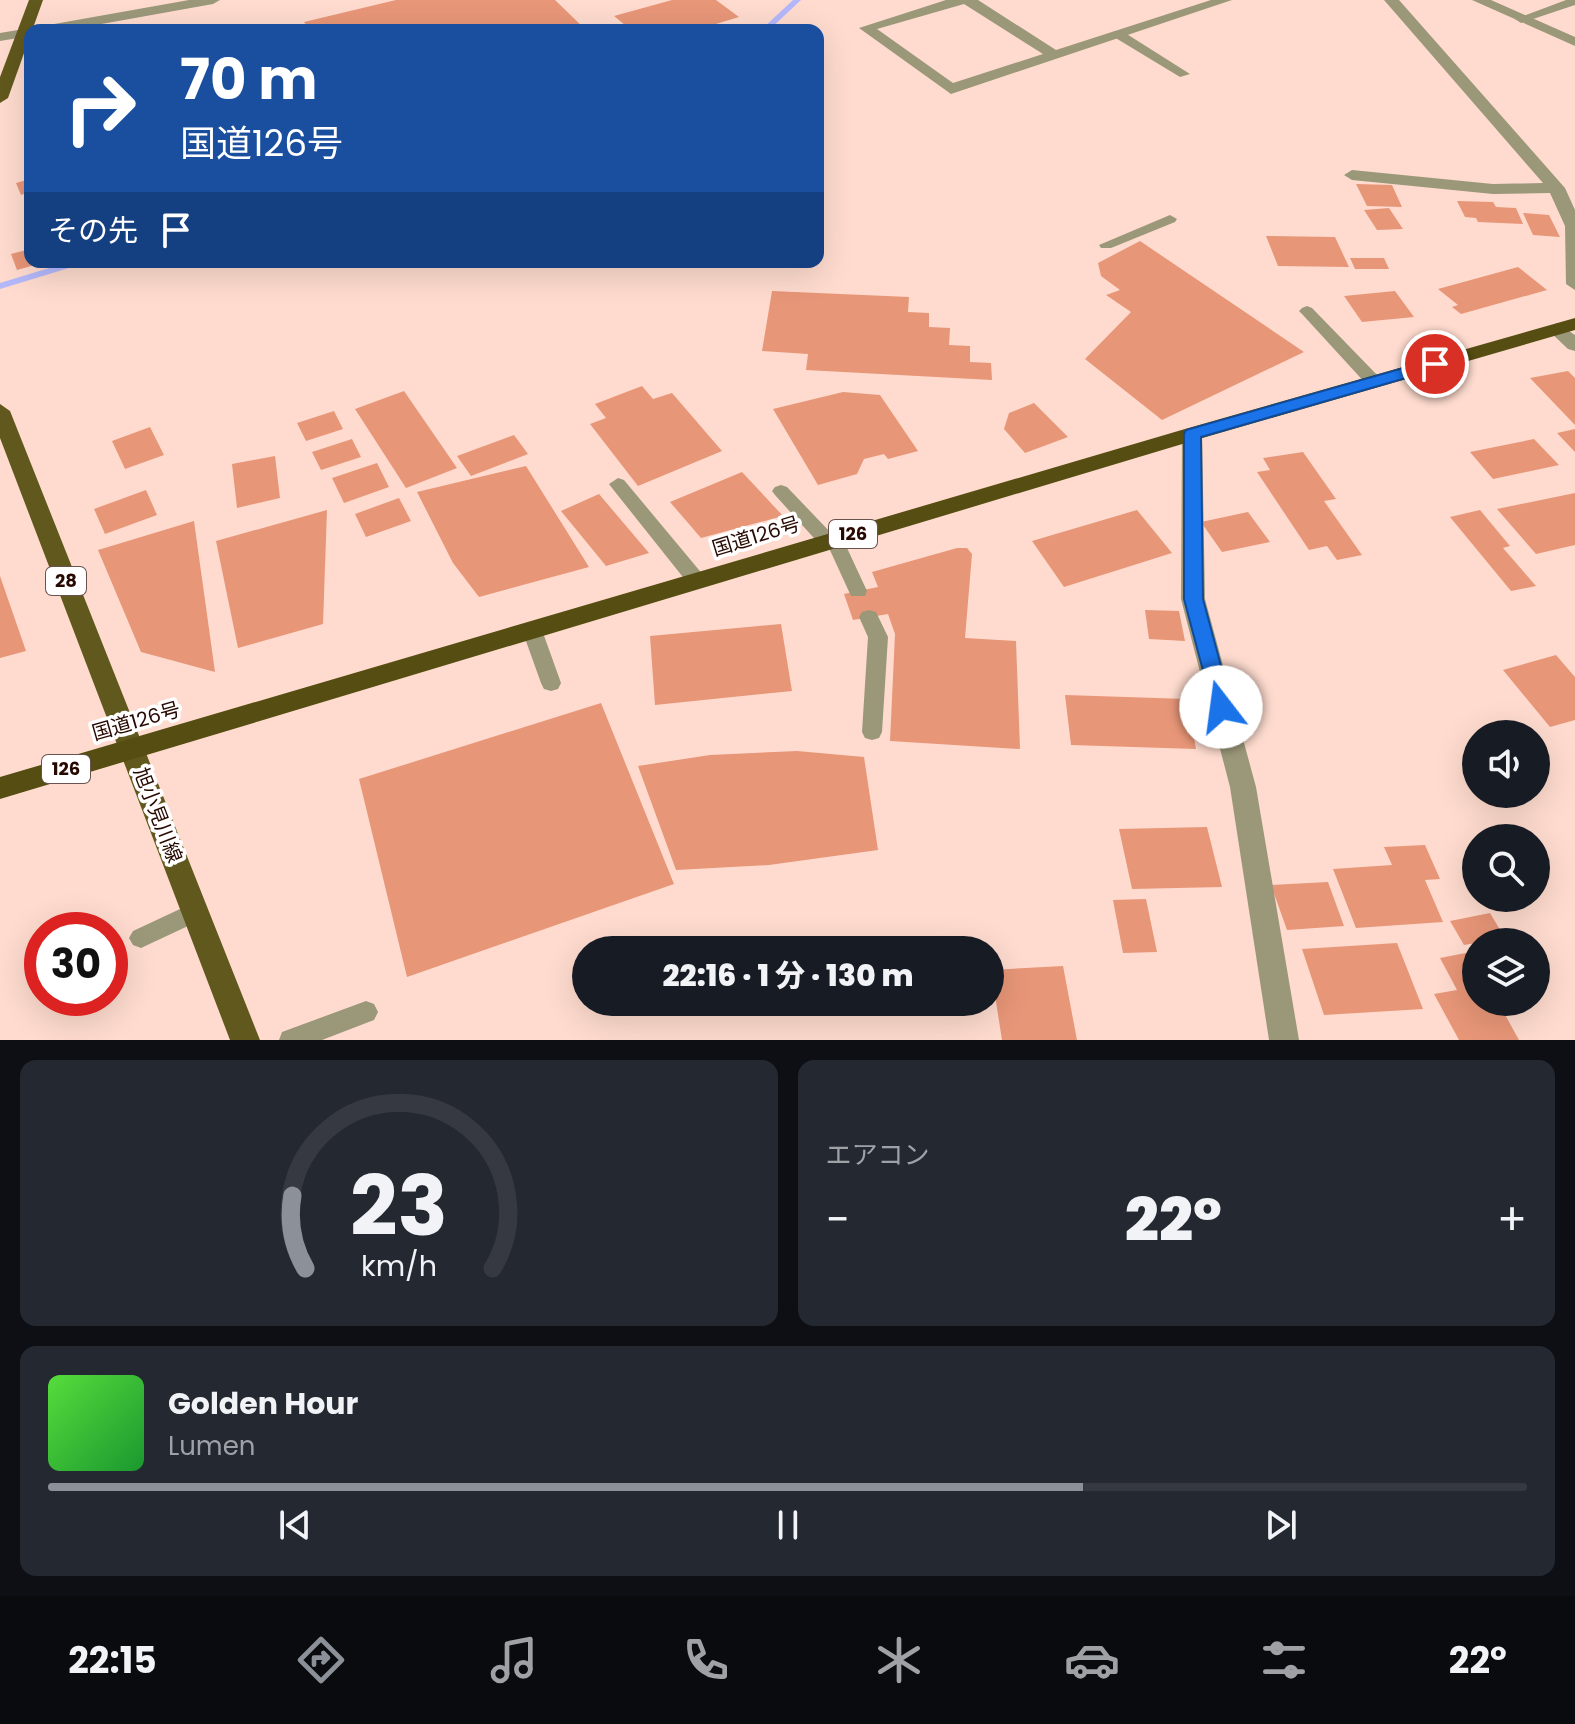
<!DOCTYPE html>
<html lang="ja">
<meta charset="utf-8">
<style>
:root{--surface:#171b24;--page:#242831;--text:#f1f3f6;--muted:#9ea1a6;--line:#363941;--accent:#8c9099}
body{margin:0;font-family:Poppins,"Noto Sans JP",sans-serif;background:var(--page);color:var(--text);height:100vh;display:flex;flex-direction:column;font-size:30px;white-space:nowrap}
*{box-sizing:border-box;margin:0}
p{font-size:26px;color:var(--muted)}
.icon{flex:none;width:44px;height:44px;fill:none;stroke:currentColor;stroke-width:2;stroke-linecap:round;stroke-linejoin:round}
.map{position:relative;height:1040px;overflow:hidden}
.details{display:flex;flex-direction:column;gap:20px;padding:20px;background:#0d0f14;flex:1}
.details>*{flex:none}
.hud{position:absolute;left:24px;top:24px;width:800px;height:244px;border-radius:16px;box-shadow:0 8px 32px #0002;background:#1a4fa0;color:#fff;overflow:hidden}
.fabs{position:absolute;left:1462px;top:720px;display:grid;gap:16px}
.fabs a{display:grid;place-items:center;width:88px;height:88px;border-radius:50%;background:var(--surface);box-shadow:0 8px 32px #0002;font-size:40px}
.speed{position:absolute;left:24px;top:912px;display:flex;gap:16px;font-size:40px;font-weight:700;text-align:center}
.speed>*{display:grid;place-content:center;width:104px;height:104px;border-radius:50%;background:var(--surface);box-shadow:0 8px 32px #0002;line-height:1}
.speed .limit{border:12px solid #d22;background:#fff;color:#111}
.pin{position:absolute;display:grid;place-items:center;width:68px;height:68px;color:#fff;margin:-34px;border:4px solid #fff;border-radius:50%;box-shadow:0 2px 8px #0007}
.me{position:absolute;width:88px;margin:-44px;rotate:345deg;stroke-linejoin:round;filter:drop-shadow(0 0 6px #0008)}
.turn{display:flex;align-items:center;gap:28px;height:168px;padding:0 24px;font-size:36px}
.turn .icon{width:104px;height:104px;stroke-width:2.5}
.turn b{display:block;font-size:56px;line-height:68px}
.then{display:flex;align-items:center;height:76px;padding:0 24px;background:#0003;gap:16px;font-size:30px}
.big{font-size:60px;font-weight:800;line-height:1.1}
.details .widget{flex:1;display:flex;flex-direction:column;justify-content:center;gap:12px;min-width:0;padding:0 28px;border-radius:16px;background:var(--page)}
.details .dial{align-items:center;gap:0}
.dial svg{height:208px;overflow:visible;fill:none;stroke:var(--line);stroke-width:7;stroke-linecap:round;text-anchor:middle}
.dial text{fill:var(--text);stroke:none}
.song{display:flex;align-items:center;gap:24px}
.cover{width:96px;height:96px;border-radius:12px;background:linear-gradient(135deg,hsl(110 70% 55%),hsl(130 70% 35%))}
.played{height:8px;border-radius:4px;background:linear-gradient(90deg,var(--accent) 70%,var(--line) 70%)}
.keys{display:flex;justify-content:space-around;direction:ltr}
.heat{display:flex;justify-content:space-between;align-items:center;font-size:44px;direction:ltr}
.details .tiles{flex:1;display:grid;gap:20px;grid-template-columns:1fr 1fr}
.widget:last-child{grid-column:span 2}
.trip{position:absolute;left:572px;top:936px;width:432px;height:80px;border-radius:40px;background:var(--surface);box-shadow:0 8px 32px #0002;font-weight:800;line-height:80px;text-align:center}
.dock{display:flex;height:128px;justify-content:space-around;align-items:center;background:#090b0e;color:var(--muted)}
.dock .icon{width:56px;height:56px}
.dock .current{color:var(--accent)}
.dock b{font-size:36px;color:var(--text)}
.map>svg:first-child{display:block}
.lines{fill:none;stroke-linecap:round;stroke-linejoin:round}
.stream{fill:#b4b8fa;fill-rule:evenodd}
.building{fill:#e89678}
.service{fill:#9b987a;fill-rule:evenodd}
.minor{fill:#9b987a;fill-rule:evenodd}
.tertiary{fill:#9b987a;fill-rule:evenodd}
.primary{fill:#60581c;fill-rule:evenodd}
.trunk{fill:#554d11;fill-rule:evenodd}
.route{fill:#1a73e8;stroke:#114b97;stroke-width:2}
.labels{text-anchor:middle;stroke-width:7;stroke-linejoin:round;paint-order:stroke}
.shield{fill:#fff;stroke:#68534d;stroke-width:2}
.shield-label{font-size:18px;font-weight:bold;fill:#270901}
.street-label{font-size:20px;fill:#270901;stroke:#fff}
</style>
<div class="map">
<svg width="1575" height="1040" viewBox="0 0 1575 1040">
<rect width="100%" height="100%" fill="#fedbce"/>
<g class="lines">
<path class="stream" d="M793,0H801L769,30H761Z
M69,262H84L82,264L0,289V283Z"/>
</g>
<path class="building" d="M396,0H555L586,30H310L304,22Z
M672,0H716L739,17L696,30H631L614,16Z
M30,179V192L21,195L16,183Z
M1356,184L1392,185L1402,207L1367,206Z
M1457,201L1493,202L1496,207L1516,208L1523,224L1478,222L1476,218L1465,217Z
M1389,208L1403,229L1377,230L1364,210Z
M1523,213L1549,215L1560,237L1533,235Z
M1266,236L1335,237L1349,267L1278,266Z
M1140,241L1304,352L1162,420L1085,359L1131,312L1106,295L1120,290L1101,276L1098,263Z
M30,249V262L42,263L17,270L11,254Z
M1350,258H1384L1389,269H1355Z
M1518,267L1547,290L1461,314L1452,307L1458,305L1438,289Z
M772,291L909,297L908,312L929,313V327L950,328L949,345L970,346V362L991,363L992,380L806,370L808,354L762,351Z
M1395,291L1414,317L1362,322L1344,296Z
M1568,371L1575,378V425L1530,378Z
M642,386L653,399L672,393L722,451L638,486L590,424L606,418L595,404Z
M404,391L457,468L406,488L355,409Z
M843,392L880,395L918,451L888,459L884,454L864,459L857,474L818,485L773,409Z
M1034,403L1068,437L1025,453L1004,429L1009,413Z
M334,411L343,429L306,441L297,423Z
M150,427L164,455L125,469L112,441Z
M1575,429V452L1557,433Z
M514,435L528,454L471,476L457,456Z
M352,439L361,457L321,470L312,452Z
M1534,439L1559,465L1493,479L1470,452Z
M1303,452L1336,499L1324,501L1362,555L1337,560L1327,546L1309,550L1257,472L1270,470L1263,458Z
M275,456L280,498L237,508L232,464Z
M377,463L389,487L344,503L332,478Z
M526,466L589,567L479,597L453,563L417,492Z
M742,472L783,516L701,538L670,502Z
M146,490L157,515L105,534L94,509Z
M1575,493V545L1536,554L1497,509Z
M599,494L649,553L606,566L561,511Z
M399,498L411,521L366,537L355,514Z
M327,510L323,624L238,648L216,541Z
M1137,510L1172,553L1064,587L1032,541Z
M1480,510L1510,546L1503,548L1536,586L1511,591L1450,517Z
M1248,512L1270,542L1222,552L1201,522Z
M194,521L215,672L141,652L98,550Z
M957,548H967L972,554L965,638L1016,641L1020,749L890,741L895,634L888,614L853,620L844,594L878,587L872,572Z
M0,576L26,651L0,658Z
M1145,610L1179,611L1185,641L1149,639Z
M781,624L792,691L655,705L650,636Z
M1556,655L1575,677V720L1550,727L1503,670Z
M1065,695L1187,699L1196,749L1071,745Z
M601,703L674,884L407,977L359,779Z
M797,751L864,757L878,850L769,865L676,870L638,766L710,755Z
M1207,827L1222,887L1132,889L1119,829Z
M1425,845L1440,879L1425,880L1443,922L1356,928L1333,869L1392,865L1384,847Z
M1328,882L1344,926L1287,930L1271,885Z
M1146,899L1157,952L1123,953L1113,900Z
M1490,913L1505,938L1464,945L1450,921Z
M1397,943L1423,1009L1324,1015L1302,949Z
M1476,951V1002H1498L1519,1040H1459L1434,994L1457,990L1440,958Z
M1063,966L1077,1040H1002L991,970Z"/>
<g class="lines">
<path class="service" d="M1566,0H1575V5L1521,23L1515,19Z
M1114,31H1122L1190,74L1180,77L1114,37Z
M1170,215L1177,219L1175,222L1111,248H1101L1099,245Z
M1307,306L1312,308L1380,378L1382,382L1380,386H1368L1302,314L1299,311L1302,308Z
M618,478L624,480L704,576L706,581L704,586H690L612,488L609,484Z
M781,485L787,487L832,534L841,535L867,591L865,596H851L829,548L822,547L775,495L772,491L775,487Z
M869,610L876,612L888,637L882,732L879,738L872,740L865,738L862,732L868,637L859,617L862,612Z
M532,623L539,625L542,630L561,683L558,689L551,691L544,689L541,683L522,630L525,625Z
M195,902L203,905L206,912L203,919L141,948L133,945L129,938L133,931Z
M366,1001L374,1004L378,1012L374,1020L322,1040H279L282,1032Z"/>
<path class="minor" d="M189,0H220L213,4L68,30H30V36L0,41V33L30,28L36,30L43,26Z
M946,0H978L1056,50L1211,0H1232L951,94L859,28ZM964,4L1043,54L953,83L877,29Z
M1384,0H1399L1565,188L1575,210V290L1566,284L1565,226L1550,193L1493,194L1352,180L1344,175L1352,170L1493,184L1543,183Z
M1557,323L1575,335V351L1568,349L1547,329Z
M1192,427L1202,434L1205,599L1256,787L1299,1040H1269L1230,787L1181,599L1182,434Z"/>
<path class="tertiary" d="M1472,0H1491L1575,37V46Z"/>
<path class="primary" d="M29,0H43L8,98L0,103V77Z
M0,404L10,411L260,1040H230L0,438Z"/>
<path class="trunk" d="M1575,318V330L1199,439L0,799V777L1185,429Z"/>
</g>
<path class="route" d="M1435,359L1441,360V368L1201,437L1203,599L1232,707L1229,712H1214L1184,599V434L1186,430Z"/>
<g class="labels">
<g class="shield">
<rect x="829" y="520" width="48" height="28" rx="6"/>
<rect x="46" y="567" width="40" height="28" rx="6"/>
<rect x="42" y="755" width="48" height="28" rx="6"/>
</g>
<g class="shield-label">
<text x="853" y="540">126</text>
<text x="66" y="587">28</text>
<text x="66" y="775">126</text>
</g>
<g class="street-label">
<text transform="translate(756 536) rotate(-17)" y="7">国道126号</text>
<text transform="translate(136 721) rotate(-16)" y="7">国道126号</text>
<text transform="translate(158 815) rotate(69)" y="7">旭小見川線</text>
</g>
</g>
</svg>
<div class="fabs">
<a><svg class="icon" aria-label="sound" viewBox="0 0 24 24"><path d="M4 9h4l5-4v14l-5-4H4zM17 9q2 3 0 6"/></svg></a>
<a><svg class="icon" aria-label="search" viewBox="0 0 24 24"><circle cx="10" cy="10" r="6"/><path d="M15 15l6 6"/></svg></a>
<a><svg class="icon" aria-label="layers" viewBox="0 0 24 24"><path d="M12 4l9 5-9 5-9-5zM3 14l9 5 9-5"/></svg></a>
</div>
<div class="speed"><div class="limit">30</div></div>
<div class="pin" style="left:1435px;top:364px;background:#d93025"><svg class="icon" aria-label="arrive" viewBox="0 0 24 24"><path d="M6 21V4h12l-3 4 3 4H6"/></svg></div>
<svg class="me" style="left:1221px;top:707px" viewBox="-20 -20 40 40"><circle r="19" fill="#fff"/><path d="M0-13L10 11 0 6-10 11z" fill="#1a73e8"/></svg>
<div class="trip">22:16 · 1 分 · 130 m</div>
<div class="hud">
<div class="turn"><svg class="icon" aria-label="right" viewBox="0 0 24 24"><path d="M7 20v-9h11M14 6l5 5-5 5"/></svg><div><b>70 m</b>国道126号</div></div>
<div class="then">その先<svg class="icon" aria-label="arrive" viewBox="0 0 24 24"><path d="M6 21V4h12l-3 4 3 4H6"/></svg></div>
</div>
</div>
<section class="details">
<div class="tiles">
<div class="widget dial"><svg viewBox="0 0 100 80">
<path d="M14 69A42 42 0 1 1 86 69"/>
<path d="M14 69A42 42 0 0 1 9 41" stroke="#8c9099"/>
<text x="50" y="56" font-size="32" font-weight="700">23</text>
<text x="50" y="72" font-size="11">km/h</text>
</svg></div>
<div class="widget"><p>エアコン</p>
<div class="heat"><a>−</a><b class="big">22°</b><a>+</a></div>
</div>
<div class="widget">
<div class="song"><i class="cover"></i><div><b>Golden Hour</b><p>Lumen</p></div></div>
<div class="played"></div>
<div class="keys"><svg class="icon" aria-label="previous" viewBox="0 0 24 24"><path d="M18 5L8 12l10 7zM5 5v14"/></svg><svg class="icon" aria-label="pause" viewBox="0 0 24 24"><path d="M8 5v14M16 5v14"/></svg><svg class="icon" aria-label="next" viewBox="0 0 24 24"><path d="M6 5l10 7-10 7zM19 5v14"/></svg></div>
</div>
</div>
</section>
<nav class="dock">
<b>22:15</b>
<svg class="icon current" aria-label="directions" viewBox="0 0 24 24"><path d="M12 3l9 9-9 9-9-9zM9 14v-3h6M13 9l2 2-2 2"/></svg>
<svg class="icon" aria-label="music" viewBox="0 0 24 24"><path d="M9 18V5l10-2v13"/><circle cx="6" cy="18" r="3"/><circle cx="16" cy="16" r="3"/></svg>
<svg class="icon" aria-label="phone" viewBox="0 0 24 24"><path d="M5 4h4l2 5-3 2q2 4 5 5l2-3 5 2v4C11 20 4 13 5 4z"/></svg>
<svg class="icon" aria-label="climate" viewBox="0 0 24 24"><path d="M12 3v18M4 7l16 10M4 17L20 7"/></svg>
<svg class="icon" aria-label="car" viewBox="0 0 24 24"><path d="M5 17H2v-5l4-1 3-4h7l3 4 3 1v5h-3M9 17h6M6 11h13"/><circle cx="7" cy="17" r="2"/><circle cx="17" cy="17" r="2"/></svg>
<svg class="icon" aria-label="filters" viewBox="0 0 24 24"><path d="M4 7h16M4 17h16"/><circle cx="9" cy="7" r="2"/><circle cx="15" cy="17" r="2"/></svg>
<b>22°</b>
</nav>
